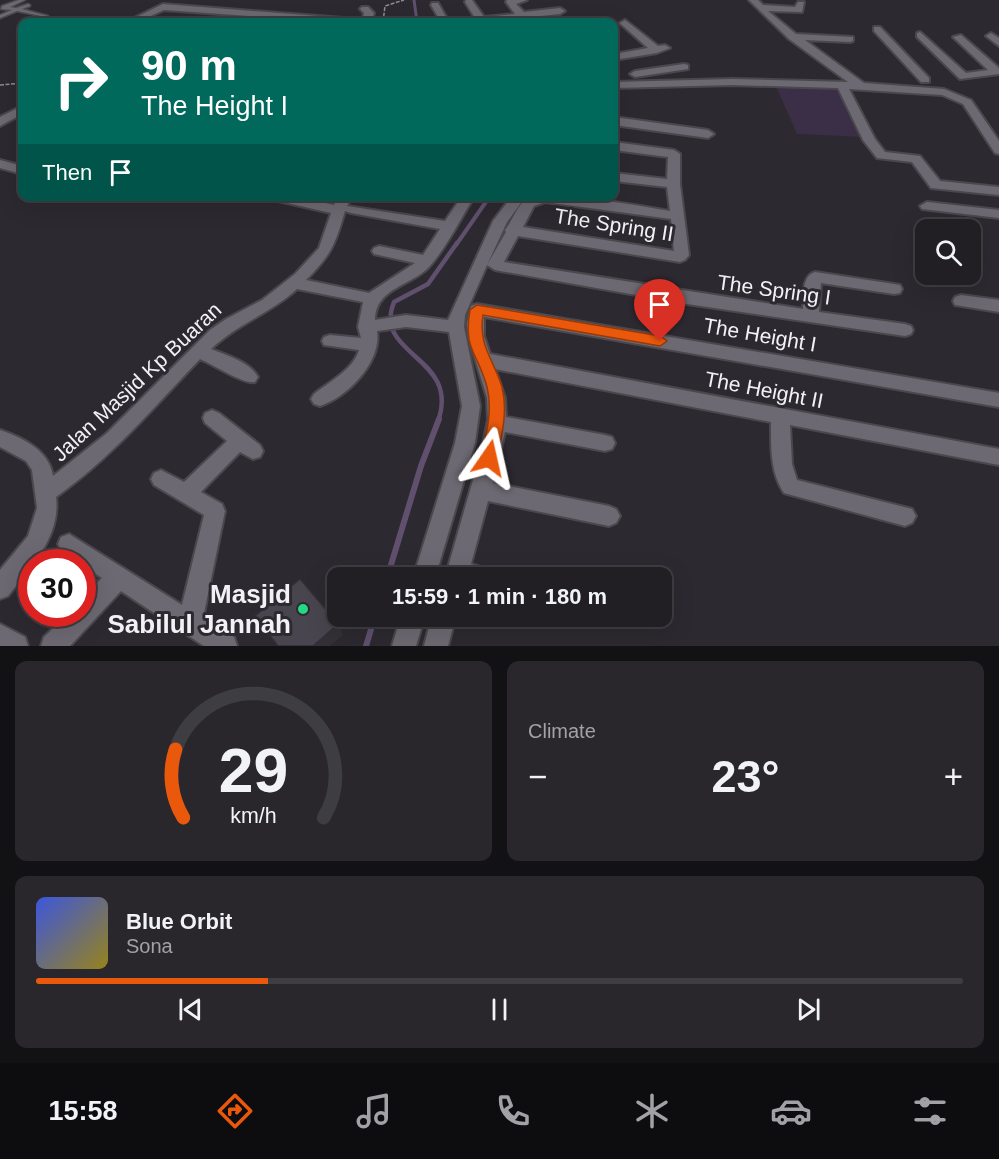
<!DOCTYPE html>
<meta charset="utf-8">
<style>
:root{--surface:#211f24;--page:#29272c;--text:#f1f3f6;--muted:#a2a2a6;--line:#3e3d41;--accent:#ea580c}
body{margin:0;font-family:Helvetica,sans-serif;background:var(--page);color:var(--text);height:100vh;display:flex;flex-direction:column;font-size:22px;white-space:nowrap}
*{box-sizing:border-box;margin:0}
p{font-size:20px;color:var(--muted)}
.icon{flex:none;width:33px;height:33px;fill:none;stroke:currentColor;stroke-width:2;stroke-linecap:round;stroke-linejoin:round}
.map{position:relative;height:646px;overflow:hidden}
.details{display:flex;flex-direction:column;gap:15px;padding:15px;background:#121114;flex:1}
.details>*{flex:none}
.guide{position:absolute;left:18px;top:18px;width:600px;height:183px;border-radius:12px;box-shadow:0 6px 24px #0002,0 0 0 2px var(--line);background:#00695c;color:#fff;overflow:hidden}
.tools{position:absolute;left:915px;top:219px;display:grid;gap:12px}
.tools a{display:grid;place-items:center;width:66px;height:66px;border-radius:12px;background:var(--surface);box-shadow:0 6px 24px #0002,0 0 0 2px var(--line);font-size:30px}
.speed{position:absolute;left:18px;top:549px;display:flex;gap:12px;font-size:30px;font-weight:700;text-align:center}
.speed>*{display:grid;place-content:center;width:78px;height:78px;border-radius:50%;background:var(--surface);box-shadow:0 6px 24px #0002,0 0 0 2px var(--line);line-height:1}
.speed .limit{border:9px solid #d22;background:#fff;color:#111}
.pin{position:absolute;display:grid;place-items:center;width:51px;height:51px;color:#fff;margin:-62px -26px;border-radius:50% 50% 50% 0;rotate:-45deg;box-shadow:0 0 6px #0007}
.pin .icon{rotate:45deg}
.me{position:absolute;width:66px;margin:-33px;rotate:11deg;stroke-linejoin:round;filter:drop-shadow(0 0 4px #0008)}
.turn{display:flex;align-items:center;gap:21px;height:126px;padding:0 24px;font-size:27px}
.turn .icon{width:78px;height:78px;stroke-width:2.5}
.turn b{display:block;font-size:42px;line-height:51px}
.then{display:flex;align-items:center;height:57px;padding:0 24px;background:#0003;gap:12px;font-size:22px}
.big{font-size:45px;font-weight:700;line-height:1.1}
.details .tile{flex:1;display:flex;flex-direction:column;justify-content:center;gap:9px;min-width:0;padding:0 21px;border-radius:12px;background:var(--page)}
.details .dial{align-items:center;gap:0}
.dial svg{height:156px;overflow:visible;fill:none;stroke:var(--line);stroke-width:7;stroke-linecap:round;text-anchor:middle}
.dial text{fill:var(--text);stroke:none}
.song{display:flex;align-items:center;gap:18px}
.cover{width:72px;height:72px;border-radius:9px;background:linear-gradient(135deg,hsl(230 70% 55%),hsl(50 70% 35%))}
.played{height:6px;border-radius:3px;background:linear-gradient(90deg,var(--accent) 25%,var(--line) 25%)}
.keys{display:flex;justify-content:space-around;direction:ltr}
.heat{display:flex;justify-content:space-between;align-items:center;font-size:33px;direction:ltr}
.details .tiles{flex:1;display:grid;gap:15px;grid-template-columns:1fr 1fr}
.tile:last-child{grid-column:span 2}
.trip{position:absolute;left:327px;top:567px;width:345px;height:60px;border-radius:12px;background:var(--surface);box-shadow:0 6px 24px #0002,0 0 0 2px var(--line);font-weight:700;line-height:60px;text-align:center}
.dock{display:flex;height:96px;justify-content:space-around;align-items:center;background:#0d0c0e;color:var(--muted)}
.dock .icon{width:42px;height:42px}
.dock .current{color:var(--accent)}
.dock b{font-size:27px;color:var(--text)}
.map>svg:first-child{display:block}
.green{fill:#3b2f48}
.lines{fill:none;stroke-linecap:round;stroke-linejoin:round}
.stream-far3{stroke:#60506e;stroke-width:3}
.stream-far2{stroke:#60506e;stroke-width:4}
.stream-far1{stroke:#60506e;stroke-width:4.5}
.stream{stroke:#60506e;stroke-width:6}
.lane-casing{stroke:#4b484d;stroke-width:3}
.street-casing{stroke:#4b484d;stroke-width:4}
.path{stroke:#8f8c92;stroke-width:1.5;stroke-dasharray:4 1.5;stroke-linecap:butt}
.lane{fill:#6d6972;fill-rule:evenodd}
.street{fill:#6d6972;fill-rule:evenodd}
.shaded-wall{fill:#333037}
.building{fill:#49454e;stroke:#333037;stroke-width:1.5}
.route{fill:#ea580c;stroke:#983908;stroke-width:1.5}
.poi-dot{fill:#24d886;stroke:#2c2930;stroke-width:2}
.labels{text-anchor:middle;stroke-width:6;stroke-linejoin:round;paint-order:stroke}
.street-label{font-size:21px;fill:#f4f1f6;stroke:#2c2930}
.near-poi-label{font-size:26px;font-weight:bold;fill:#f4f1f6;stroke:#2c2930;text-anchor:end}
</style>
<div class="map">
<svg width="999" height="646" viewBox="0 0 999 646">
<rect width="100%" height="100%" fill="#2c2930"/>
<path class="green" d="M776,86L840,88L864,137L797,134Z"/>
<g class="lines">
<path class="stream-far3" d="M414,0L417,22"/>
<path class="stream-far2" d="M456,245L490,196"/>
<path class="stream-far1" d="M438,421C461,356 372,356 394,302L428,284L457,243"/>
<path class="stream" d="M387,578L421,466L439,419
M366,646L375,616"/>
<defs>
<path id="lane" d="M19,0H25L10,7L16,8L28,4L30,5V6L22,9L48,16L46,17L17,11L0,18V15L12,10L1,9L2,6Z"/>
<path id="street" d="M466,0H472L484,17L515,14L506,2L507,0H527L516,4L524,12L560,8L565,11L560,14L486,22H463L464,20L475,18L465,2Z
M749,0H758L763,5L795,7L798,2H804L802,12L768,11L796,34L853,37V41L850,42L805,40L864,83L944,89L971,100L999,141V154L995,153L963,104L942,95L849,89L875,139L885,152L920,156L940,181L999,187V195L931,188L912,162L877,158L863,140L838,88L732,85L614,88V82L732,79L848,82L789,39Z
M432,3H438L449,22H441L431,5Z
M163,4L356,19L361,22H333L164,10L137,22H126Z
M362,7H368L374,13L371,22H362L364,13L360,9Z
M625,20L658,46L665,45L670,48L657,53L614,60V54L648,48L622,25L620,23Z
M874,27H880L929,78V82H921L874,31Z
M920,32L966,73L988,70L953,37L961,35L999,68V74L960,79L917,37V33Z
M991,33L999,38V46L986,36Z
M684,64L688,65V69L635,77L630,74L635,71Z
M22,106V114L0,126V117Z
M614,117L708,130L714,134L708,138L614,125Z
M614,142L674,150L680,154V184L689,255L685,260L680,262L518,236L504,262L803,309C804,297 801,276 815,272L894,284L900,285L902,289L900,293L894,294L821,283L819,312L905,324L911,326L913,330L911,334L905,336L687,304L495,270L487,265L465,315L464,327L480,406L475,443L435,578H413L455,443L462,406L449,332L406,327L377,331C382,361 348,397 320,406L314,404L311,399L314,394C329,382 353,370 359,350L324,345L322,341L324,337L330,335L361,338L358,327L363,302L297,289C271,313 237,324 211,349C226,355 250,362 258,377L255,382C245,385 214,365 200,359C154,407 111,458 56,497C61,537 30,568 8,596L0,599V570L28,536L37,508L32,470L26,461L0,447V430C23,438 49,450 53,476L107,433L210,330L226,319L262,300L295,274L319,248L331,213L274,200L273,196H295L334,205L338,196H352L347,206L445,221L462,196H475C460,219 447,247 429,267C411,286 375,288 375,320L406,315L448,320L493,221L512,196H526L507,222L487,265L506,232L505,230C512,222 517,205 526,200C545,188 644,207 670,211L667,187L614,181V173L667,179L668,157L614,150ZM545,202L671,219L674,251L523,227L534,206ZM345,211L351,213L440,229L423,255L379,246L374,248L372,251L374,254L415,263L369,293L306,280C331,255 335,245 345,211Z
M0,160L22,166V174L0,168Z
M927,202L999,210V218L922,209L920,206Z
M961,295L999,300V312L955,305L953,301L955,297Z
M477,304L999,393V407L484,317V336L490,354L999,449V465L790,425L792,464L797,480L912,509L916,516L912,523L905,526L784,493C770,472 771,446 771,422L495,369L505,398L506,417L605,435L612,437L615,443L612,449L605,451L505,432L493,483L609,506L616,509L620,516L616,523L609,526L488,501L471,564L490,570L493,578H445L481,452L488,420L487,398L468,336L467,323L471,306Z
M212,410L219,413L260,445L263,451L260,457L253,459L240,452L201,492L222,504L225,511L203,618L234,637L237,646H204L121,591L70,646H41L44,637L68,614H82V598L102,578L82,565V562C72,562 62,553 58,544L61,537L69,534L182,605L204,515L154,485L151,479L154,473L161,470L184,482L227,441L205,423L203,418L205,413Z
M401,616H425L416,646H392Z
M432,616H456L448,646H424Z
M0,624L25,637L28,646H0Z"/>
</defs>
<use href="#lane" class="lane-casing"/>
<use href="#street" class="street-casing"/>
<path class="path" d="M383,22L385,6L404,0
M0,85L22,83"/>
<use href="#lane" class="lane"/>
<use href="#street" class="street"/>
</g>
<path class="shaded-wall" d="M338,624L343,635L330,646H313Z"/>
<path class="building" d="M300,579L338,624L313,646H278L255,616Z"/>
<path class="route" d="M477,305L660,336L667,341L660,346L483,315C478,346 494,360 502,387C508,411 502,434 497,458L495,462L489,464L484,462L481,458C486,434 493,411 487,387C478,353 463,350 470,310Z"/>
<circle class="poi-dot" cx="303" cy="609" r="6"/>
<g class="labels">
<g class="street-label">
<text transform="translate(614 225) rotate(9)" y="7">The Spring II</text>
<text transform="translate(774 290) rotate(8)" y="7">The Spring I</text>
<text transform="translate(760 335) rotate(10)" y="7">The Height I</text>
<text transform="translate(137 382) rotate(-43)" y="7">Jalan Masjid Kp Buaran</text>
<text transform="translate(764 390) rotate(11)" y="7">The Height II</text>
</g>
<g class="near-poi-label">
<text x="291" y="603">Masjid<tspan x="291" dy="30">Sabilul Jannah</tspan></text>
</g>
</g>
</svg>
<div class="tools">
<a><svg class="icon" aria-label="search" viewBox="0 0 24 24"><circle cx="10" cy="10" r="6"/><path d="M15 15l6 6"/></svg></a>
</div>
<div class="speed"><div class="limit">30</div></div>
<div class="pin" style="left:660px;top:341px;background:#d93025"><svg class="icon" aria-label="arrive" viewBox="0 0 24 24"><path d="M6 21V4h12l-3 4 3 4H6"/></svg></div>
<svg class="me" style="left:489px;top:458px" viewBox="-20 -20 40 40"><path d="M0-17L14 15 0 8-14 15z" fill="#ea580c" stroke="#fff" stroke-width="4"/></svg>
<div class="trip">15:59 · 1 min · 180 m</div>
<div class="guide">
<div class="turn"><svg class="icon" aria-label="right" viewBox="0 0 24 24"><path d="M7 20v-9h11M14 6l5 5-5 5"/></svg><div><b>90 m</b>The Height I</div></div>
<div class="then">Then<svg class="icon" aria-label="arrive" viewBox="0 0 24 24"><path d="M6 21V4h12l-3 4 3 4H6"/></svg></div>
</div>
</div>
<section class="details">
<div class="tiles">
<div class="tile dial"><svg viewBox="0 0 100 80">
<path d="M14 69A42 42 0 1 1 86 69"/>
<path d="M14 69A42 42 0 0 1 10 34" stroke="#ea580c"/>
<text x="50" y="56" font-size="32" font-weight="700">29</text>
<text x="50" y="72" font-size="11">km/h</text>
</svg></div>
<div class="tile"><p>Climate</p>
<div class="heat"><a>−</a><b class="big">23°</b><a>+</a></div>
</div>
<div class="tile">
<div class="song"><i class="cover"></i><div><b>Blue Orbit</b><p>Sona</p></div></div>
<div class="played"></div>
<div class="keys"><svg class="icon" aria-label="previous" viewBox="0 0 24 24"><path d="M18 5L8 12l10 7zM5 5v14"/></svg><svg class="icon" aria-label="pause" viewBox="0 0 24 24"><path d="M8 5v14M16 5v14"/></svg><svg class="icon" aria-label="next" viewBox="0 0 24 24"><path d="M6 5l10 7-10 7zM19 5v14"/></svg></div>
</div>
</div>
</section>
<nav class="dock">
<b>15:58</b>
<svg class="icon current" aria-label="directions" viewBox="0 0 24 24"><path d="M12 3l9 9-9 9-9-9zM9 14v-3h6M13 9l2 2-2 2"/></svg>
<svg class="icon" aria-label="music" viewBox="0 0 24 24"><path d="M9 18V5l10-2v13"/><circle cx="6" cy="18" r="3"/><circle cx="16" cy="16" r="3"/></svg>
<svg class="icon" aria-label="phone" viewBox="0 0 24 24"><path d="M5 4h4l2 5-3 2q2 4 5 5l2-3 5 2v4C11 20 4 13 5 4z"/></svg>
<svg class="icon" aria-label="climate" viewBox="0 0 24 24"><path d="M12 3v18M4 7l16 10M4 17L20 7"/></svg>
<svg class="icon" aria-label="car" viewBox="0 0 24 24"><path d="M5 17H2v-5l4-1 3-4h7l3 4 3 1v5h-3M9 17h6M6 11h13"/><circle cx="7" cy="17" r="2"/><circle cx="17" cy="17" r="2"/></svg>
<svg class="icon" aria-label="filters" viewBox="0 0 24 24"><path d="M4 7h16M4 17h16"/><circle cx="9" cy="7" r="2"/><circle cx="15" cy="17" r="2"/></svg>
</nav>
